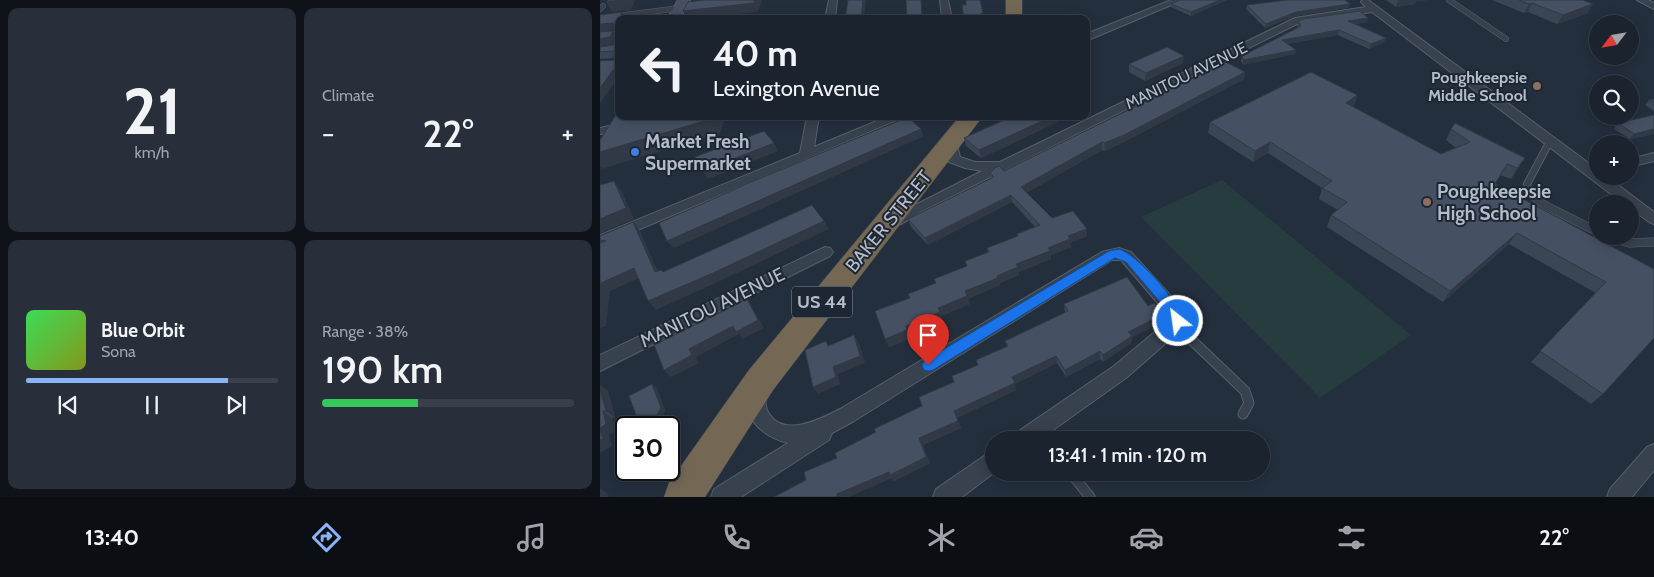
<!DOCTYPE html>
<meta charset="utf-8">
<style>
:root{--surface:#1b232e;--page:#282f3a;--text:#f1f3f6;--muted:#a0a4aa;--line:#39404a;--accent:#8ab4f8}
body{margin:0;font-family:Cabin,sans-serif;background:var(--page);color:var(--text);height:100vh;display:flex;flex-direction:column;font-size:19px;white-space:nowrap}
*{box-sizing:border-box;margin:0}
p{font-size:16px;color:var(--muted)}
.icon{flex:none;width:28px;height:28px;fill:none;stroke:currentColor;stroke-width:2;stroke-linecap:round;stroke-linejoin:round}
.map{position:relative;flex:1;overflow:hidden}
.side{display:flex;flex-direction:column;gap:8px;padding:8px;background:#0f1319;width:600px}
.side>*{flex:none}
.top-card{position:absolute;left:15px;top:15px;width:475px;height:105px;border-radius:10px;box-shadow:0 2px 12px #0003,0 0 0 1px var(--line);background:#1b232e;color:var(--text);overflow:hidden}
.needle{width:32px;rotate:239deg}
.buttons{position:absolute;left:989px;top:15px;display:grid;gap:10px}
.buttons a{display:grid;place-items:center;width:50px;height:50px;border-radius:50%;background:var(--surface);box-shadow:0 2px 12px #0003,0 0 0 1px var(--line);font-size:25px}
.speed{position:absolute;left:15px;top:416px;display:flex;gap:10px;font-size:25px;font-weight:700;text-align:center}
.speed>*{display:grid;place-content:center;width:65px;height:65px;border-radius:50%;background:var(--surface);box-shadow:0 2px 12px #0003,0 0 0 1px var(--line);line-height:1}
.speed .limit{border:2px solid #111;border-radius:8px;background:#fff;color:#111}
.pin{position:absolute;display:grid;place-items:center;width:42px;height:42px;color:#fff;margin:-51px -21px;border-radius:50% 50% 50% 0;rotate:-45deg;box-shadow:0 0 5px #0007}
.pin .icon{rotate:45deg}
.me{position:absolute;width:55px;margin:-28px;rotate:330deg;stroke-linejoin:round;filter:drop-shadow(0 0 4px #0008)}
.turn{display:flex;align-items:center;gap:18px;height:105px;padding:0 15px;font-size:22px}
.turn .icon{width:65px;height:65px;stroke-width:2.5}
.turn b{display:block;font-size:35px;line-height:42px}
.big{font-size:38px;font-weight:600;line-height:1.1}
.side .card{flex:1;display:flex;flex-direction:column;justify-content:center;gap:8px;min-width:0;padding:0 18px;border-radius:10px;background:var(--page)}
.side .dial{align-items:center;gap:0}
.dial b{font-size:65px;line-height:1}
.song{display:flex;align-items:center;gap:15px}
.cover{width:60px;height:60px;border-radius:8px;background:linear-gradient(135deg,hsl(130 70% 55%),hsl(70 70% 35%))}
.played{height:5px;border-radius:2px;background:linear-gradient(90deg,var(--accent) 80%,var(--line) 80%)}
.keys{display:flex;justify-content:space-around;direction:ltr}
.heat{display:flex;justify-content:space-between;align-items:center;font-size:28px;direction:ltr}
.charge{height:8px;border-radius:4px;background:linear-gradient(90deg,#34c759 38%,var(--line) 0)}
.side .tiles{flex:1;display:grid;gap:8px;grid-template-columns:repeat(2,1fr)}
.trip{position:absolute;left:385px;top:431px;width:285px;height:50px;border-radius:25px;background:var(--surface);box-shadow:0 2px 12px #0003,0 0 0 1px var(--line);font-weight:600;line-height:50px;text-align:center}
.dock{display:flex;height:80px;justify-content:space-around;align-items:center;background:#0b0e12;color:var(--muted)}
.dock .icon{width:35px;height:35px}
.dock .active{color:var(--accent)}
.dock b{font-size:22px;color:var(--text)}
main{display:flex;flex:1;min-height:0}
.map>svg:first-child{display:block}
.green{fill:#263c3f}
.lines{fill:none;stroke-linecap:round;stroke-linejoin:round}
.lane-far3-casing{stroke:#565f6c;stroke-width:6}
.lane-far2-casing{stroke:#565f6c;stroke-width:8}
.lane-far1-casing{stroke:#565f6c;stroke-width:9}
.lane-casing{stroke:#565f6c;stroke-width:11}
.street-casing{stroke:#565f6c;stroke-width:2}
.secondary-casing{stroke:#565f6c;stroke-width:2}
.highway-casing{stroke:#434c59;stroke-width:1}
.lane-far3{stroke:#38414e;stroke-width:5}
.lane-far2{stroke:#38414e;stroke-width:6}
.lane-far1{stroke:#38414e;stroke-width:8}
.lane{stroke:#38414e;stroke-width:9}
.street{fill:#38414e;fill-rule:evenodd}
.secondary{fill:#465061;fill-rule:evenodd}
.highway{fill:#746855;fill-rule:evenodd}
.wall{fill:#3b4654}
.shaded-wall{fill:#303945}
.building{fill:#455162;stroke:#303945}
.route{fill:#1a73e8;stroke:#114b97}
.education-dot{fill:#8d6e63;stroke:#1d2633;stroke-width:2}
.shop-dot{fill:#3f7fe0;stroke:#1d2633;stroke-width:2}
.labels{text-anchor:middle;stroke-width:4;stroke-linejoin:round;paint-order:stroke}
.far-street-label{font-size:16px;fill:#b4bcc9;stroke:#1d2633}
.far-poi-label{font-size:16px;font-weight:bold;fill:#b4bcc9;stroke:#1d2633;text-anchor:end}
.shield{fill:#1d2633;stroke:#878f9c;stroke-width:1}
.shield-label{font-size:18px;font-weight:bold;fill:#b4bcc9}
.poi-label{font-size:19px;font-weight:bold;fill:#b4bcc9;stroke:#1d2633;text-anchor:start}
.street-label{font-size:19px;fill:#b4bcc9;stroke:#1d2633}
</style>
<main>
<section class="side">
<div class="tiles">
<div class="card dial"><b>21</b><p>km/h</p></div>
<div class="card"><p>Climate</p>
<div class="heat"><a>−</a><b class="big">22°</b><a>+</a></div>
</div>
<div class="card">
<div class="song"><i class="cover"></i><div><b>Blue Orbit</b><p>Sona</p></div></div>
<div class="played"></div>
<div class="keys"><svg class="icon" aria-label="previous" viewBox="0 0 24 24"><path d="M18 5L8 12l10 7zM5 5v14"/></svg><svg class="icon" aria-label="pause" viewBox="0 0 24 24"><path d="M8 5v14M16 5v14"/></svg><svg class="icon" aria-label="next" viewBox="0 0 24 24"><path d="M6 5l10 7-10 7zM19 5v14"/></svg></div>
</div>
<div class="card"><p>Range · 38%</p><b class="big">190 km</b><div class="charge"></div></div>
</div>
</section>
<div class="map">
<svg width="1054" height="497" viewBox="0 0 1054 497">
<rect width="100%" height="100%" fill="#242f3e"/>
<path class="green" d="M622,180L811,335L720,398L541,217Z"/>
<g class="lines">
<defs>
<path id="lane-far3" d="M849,0L906,39
M0,9L3,6
M0,18L81,8
M0,36L19,33"/>
<path id="lane-far2" d="M0,131L9,129
M931,195L927,184L950,141"/>
<path id="lane-far1" d="M931,194L944,205L998,232
M1005,236L1029,243L1054,242
M575,325L580,330"/>
<path id="lane" d="M579,328L645,391L649,403L643,414
M470,472L490,497"/>
<path id="street" d="M229,0H237L235,19H225Z
M340,0H348L352,19H342Z
M571,0H583L486,41V34Z
M762,0H768L998,170V176H1006L1054,212V224L1049,222L1030,208V204H1024L772,12L701,22L320,212C310,218 297,230 286,226L284,223L286,220L382,171L365,168L349,162L346,149L352,135H360L362,138L358,149L360,157L375,162H400L695,18L766,7L761,2Z
M1037,0H1048L1054,3V9Z
M207,116H219L214,147L289,116H306L0,246V235L200,153Z
M1054,153V161L1030,167V159Z
M225,247L230,248L233,252L230,256L0,371V355Z
M519,248L531,252L580,306L586,321L581,330L526,378L439,440H413L416,433L514,366L569,320L567,314L521,260H512L254,421L232,433L229,440L141,497H111L114,489L188,443C163,437 137,415 150,387L157,385L164,387C167,395 164,402 167,410C181,440 221,419 240,409L502,252Z
M1054,444V470L1032,497H1007L1010,489L1047,447Z
M394,451L395,472L362,497H333L336,489L387,454Z"/>
<path id="secondary" d="M78,0H90L80,19H67Z"/>
<path id="highway" d="M406,0H422V19H406Z
M360,116H383L173,390L105,497H64L69,483L149,370Z"/>
</defs>
<use href="#lane-far3" class="lane-far3-casing"/>
<use href="#lane-far2" class="lane-far2-casing"/>
<use href="#lane-far1" class="lane-far1-casing"/>
<use href="#lane" class="lane-casing"/>
<use href="#street" class="street-casing"/>
<use href="#secondary" class="secondary-casing"/>
<use href="#highway" class="highway-casing"/>
<use href="#lane-far3" class="lane-far3"/>
<use href="#lane-far2" class="lane-far2"/>
<use href="#lane-far1" class="lane-far1"/>
<use href="#lane" class="lane"/>
<use href="#street" class="street"/>
<use href="#secondary" class="secondary"/>
<use href="#highway" class="highway"/>
</g>
<path class="wall" d="M580,0H627L591,16L571,7V4Z
M786,0H828L816,1L815,4L796,7Z
M892,0H983L988,13L957,24L928,12L924,13Z
M647,5L748,8L695,16L665,28L646,9Z
M698,21L767,22L756,24L786,38L784,42L769,49L738,35L687,44L695,54L643,65L641,61L642,56L698,28L697,26Z
M19,44L14,60V58L0,59V47Z
M583,63L545,81L529,72V64Z
M645,72L644,79L524,142L505,151L502,150L426,193L452,218L487,236L470,243L471,247L451,255V259L419,272V275L400,283V285L368,299L370,304L341,316L343,319L309,333L311,338L289,347L310,298L367,266L365,261L388,253L387,248L417,237V234L435,227L412,202L328,245L311,227L308,219L391,178L390,173L404,171Z
M757,95L754,106L752,107L841,154L856,148L846,140L851,129L925,158L911,179L900,175L895,184L1054,269L1003,394L991,404L931,362L996,293L909,244L843,302L727,227L731,215L738,210L719,199L722,188L668,153L653,162L608,133L610,122Z
M1054,99V111L1045,105L1049,100Z
M1054,115V134L1030,139L1014,129L1018,123Z
M413,116H470L381,158L366,146L364,138Z
M464,304L548,306L564,314L563,322L532,337L531,343L503,362L500,359L466,377L457,363L415,384L416,390L357,418L361,428L323,445L330,463L294,481L292,478L206,480L237,458L276,432L322,406L377,365L407,347L405,341L465,313Z
M0,385L8,391L15,418H12L16,431L9,435L12,446L0,452Z
M56,387L65,411L61,418H41L36,415Z"/>
<path class="shaded-wall" d="M25,0H35L31,10L12,12L6,2Z
M155,0H162L158,12L88,19L83,11Z
M263,0H266L264,19H261Z
M620,0H627L591,16V12Z
M798,0H828L816,1L815,4L796,7Z
M932,3L928,12L924,13L929,4Z
M750,4L748,8L695,16L665,28L666,24L696,12Z
M993,4L988,13L957,24L963,15Z
M22,12L26,19H19Z
M768,18L767,22L747,25L748,21Z
M19,19V30L0,32V24Z
M739,30L738,35L681,45L682,40Z
M13,31L18,38L15,44L0,47V39Z
M786,38L784,42L769,49L771,44Z
M696,50L695,54L643,65V60Z
M584,56L583,63L545,81L546,73Z
M19,62V77L0,103V88Z
M645,72L644,79L524,142L505,151L504,143Z
M757,95L754,106L742,114L746,103Z
M491,99V107L486,109V101Z
M112,116H131V118L125,119L120,133L2,169L0,166V152Z
M453,116H470L381,158L379,150Z
M321,129L324,136L74,248L67,241Z
M1054,129V134L1030,139L1034,134Z
M502,142V150L422,195L421,187Z
M670,142L668,153L653,162L655,151Z
M174,143L178,151L108,179L103,171Z
M925,158L918,169L911,179L917,168Z
M14,181L22,192L34,219L0,233V219Z
M411,195L412,202L328,245L325,238Z
M224,221L229,229L120,281L56,310L48,301Z
M33,222L40,231L62,281L55,272Z
M487,229V236L470,243L471,247L451,255V259L419,272V275L400,283V285L368,299L370,304L341,316L343,319L309,333L311,338L289,347L285,339L306,326L365,291L397,276L416,264L448,248L468,236Z
M917,233L909,244L843,302L850,291Z
M34,268L42,277L10,291L6,326L0,328V292L1,283Z
M147,299L152,307L164,328L142,339L139,334L96,357L99,363L71,377L64,370L89,349L133,326Z
M564,314L563,322L532,337L531,343L503,362V355L528,332Z
M254,335L259,343L265,363L238,374L240,384L218,394L213,387L233,367Z
M500,351V359L466,377L465,370Z
M456,356L457,363L415,384L416,390L357,418L361,428L323,445L330,463L294,481L292,478L249,497H236L237,494L319,438L354,411L412,377Z
M52,384L56,387L65,411L61,418L57,415Z
M0,385L8,391L15,418L6,411L0,390Z
M3,411L12,418L16,431L9,435L12,446L0,452V428Z
M0,488L8,494L9,497H0Z"/>
<path class="building" d="M8,0H25L6,2Z
M104,0H155L154,3L83,11L88,2Z
M248,0H263L261,19H245Z
M306,0H321L322,19H307Z
M366,0H380L383,13L380,14L381,19H364L362,5H366Z
M580,0H620L591,12L571,4Z
M687,0H745L750,4L696,12L666,24L647,5Z
M919,0H983L993,4L963,15L932,3L929,4Z
M760,11L768,18L748,21L786,38L771,44L739,30L682,40L696,50L643,60L642,56L701,26L698,21L703,19Z
M22,12L17,23L0,24V15Z
M13,31L10,37L0,39V32Z
M19,44V62L0,88V61L14,60L15,51L0,52V47Z
M567,47L584,56L546,73L529,64Z
M626,62L645,72L524,135L504,143L502,142L421,187L452,218L473,211L487,229L468,236L470,239L448,248L450,251L416,264L418,267L397,276L398,278L365,291L367,296L338,308L340,312L306,326L307,330L285,339L275,311L310,298L308,294L336,283L334,279L367,266L365,261L389,252L387,248L418,236L417,234L440,225L411,195L325,238L308,219L394,177L390,173L395,168L399,166L404,171Z
M711,72L757,95L746,103L841,154L870,142L851,129L855,123L925,158L917,168L907,164L895,184L1054,269V338L1003,394L940,351L1006,282L917,233L850,291L731,215L747,202L722,188L732,181L670,142L655,151L610,122Z
M486,96L491,99L486,101Z
M1054,99V102L1049,100Z
M19,110V116H112L111,119L0,152V140Z
M1054,115V129L1034,134L1018,123Z
M413,116H453L379,150L364,138Z
M308,117L321,129L67,241L59,223L149,183Z
M164,131L174,143L103,171L95,157Z
M14,181L26,208L0,219V185Z
M212,205L224,221L113,273L48,301L34,268L1,283L0,292V243L6,241L0,240V236L33,222L55,272L61,270L63,272Z
M527,277L548,306L554,303L564,314L528,332L532,336L503,355L500,351L465,370L456,356L412,377L415,383L354,411L358,421L319,438L326,457L290,475L289,472L237,494V496L236,497H174L206,480L204,472L237,458L235,453L276,432L274,429L322,406L319,397L354,382L352,376L378,365L376,360L408,346L405,341L468,311L464,304Z
M147,299L158,320L136,332L133,326L89,349L92,355L64,370L54,345Z
M254,335L260,356L233,367L236,377L213,387L205,350L226,341L228,346Z
M52,384L61,408L57,415H36L29,396Z
M0,390L6,411H3L6,424L0,428Z
M0,429L3,439L0,440Z"/>
<path class="route" d="M519,249C538,255 574,298 583,316L582,325L578,326L573,325L565,308L526,262L515,258L333,370L328,371L324,370L322,365L324,361L509,251Z"/>
<g class="education-dot">
<circle cx="937" cy="86" r="5"/>
<circle cx="827" cy="202" r="5"/>
</g>
<circle class="shop-dot" cx="35" cy="152" r="5"/>
<g class="labels">
<g class="far-street-label">
<text transform="translate(586 75) rotate(-26)" y="6">MANITOU AVENUE</text>
</g>
<g class="far-poi-label">
<text x="927" y="83">Poughkeepsie<tspan x="927" dy="18">Middle School</tspan></text>
</g>
<rect class="shield" x="192" y="286.5" width="60" height="31" rx="4"/>
<g class="shield-label">
<text x="222" y="308">US 44</text>
</g>
<g class="poi-label">
<text x="45" y="148">Market Fresh<tspan x="45" dy="22">Supermarket</tspan></text>
<text x="837" y="198">Poughkeepsie<tspan x="837" dy="22">High School</tspan></text>
</g>
<g class="street-label">
<text transform="translate(288 221) rotate(-51)" y="7">BAKER STREET</text>
<text transform="translate(112 307) rotate(-26)" y="7">MANITOU AVENUE</text>
</g>
</g>
</svg>
<div class="buttons">
<a><svg class="needle" viewBox="-14 -14 28 28"><path d="M0-13l5 13h-10z" fill="#e53935"/><path d="M0 13l5-13h-10z" fill="#a0a4aa"/></svg></a>
<a><svg class="icon" aria-label="search" viewBox="0 0 24 24"><circle cx="10" cy="10" r="6"/><path d="M15 15l6 6"/></svg></a>
<a>+</a>
<a>−</a>
</div>
<div class="speed"><div class="limit">30</div></div>
<div class="pin" style="left:328px;top:365px;background:#d93025"><svg class="icon" aria-label="arrive" viewBox="0 0 24 24"><path d="M6 21V4h12l-3 4 3 4H6"/></svg></div>
<svg class="me" style="left:578px;top:321px" viewBox="-20 -20 40 40"><circle r="17" fill="#1a73e8" stroke="#fff" stroke-width="3"/><path d="M0-11L8 9 0 5-8 9z" fill="#fff"/></svg>
<div class="trip">13:41 · 1 min · 120 m</div>
<div class="top-card">
<div class="turn"><svg class="icon" aria-label="left" viewBox="0 0 24 24"><path d="M17 20v-9H6M10 6l-5 5 5 5"/></svg><div><b>40 m</b>Lexington Avenue</div></div>
</div>
</div>
</main>
<nav class="dock">
<b>13:40</b>
<svg class="icon active" aria-label="directions" viewBox="0 0 24 24"><path d="M12 3l9 9-9 9-9-9zM9 14v-3h6M13 9l2 2-2 2"/></svg>
<svg class="icon" aria-label="music" viewBox="0 0 24 24"><path d="M9 18V5l10-2v13"/><circle cx="6" cy="18" r="3"/><circle cx="16" cy="16" r="3"/></svg>
<svg class="icon" aria-label="phone" viewBox="0 0 24 24"><path d="M5 4h4l2 5-3 2q2 4 5 5l2-3 5 2v4C11 20 4 13 5 4z"/></svg>
<svg class="icon" aria-label="climate" viewBox="0 0 24 24"><path d="M12 3v18M4 7l16 10M4 17L20 7"/></svg>
<svg class="icon" aria-label="car" viewBox="0 0 24 24"><path d="M5 17H2v-5l4-1 3-4h7l3 4 3 1v5h-3M9 17h6M6 11h13"/><circle cx="7" cy="17" r="2"/><circle cx="17" cy="17" r="2"/></svg>
<svg class="icon" aria-label="filters" viewBox="0 0 24 24"><path d="M4 7h16M4 17h16"/><circle cx="9" cy="7" r="2"/><circle cx="15" cy="17" r="2"/></svg>
<b>22°</b>
</nav>
